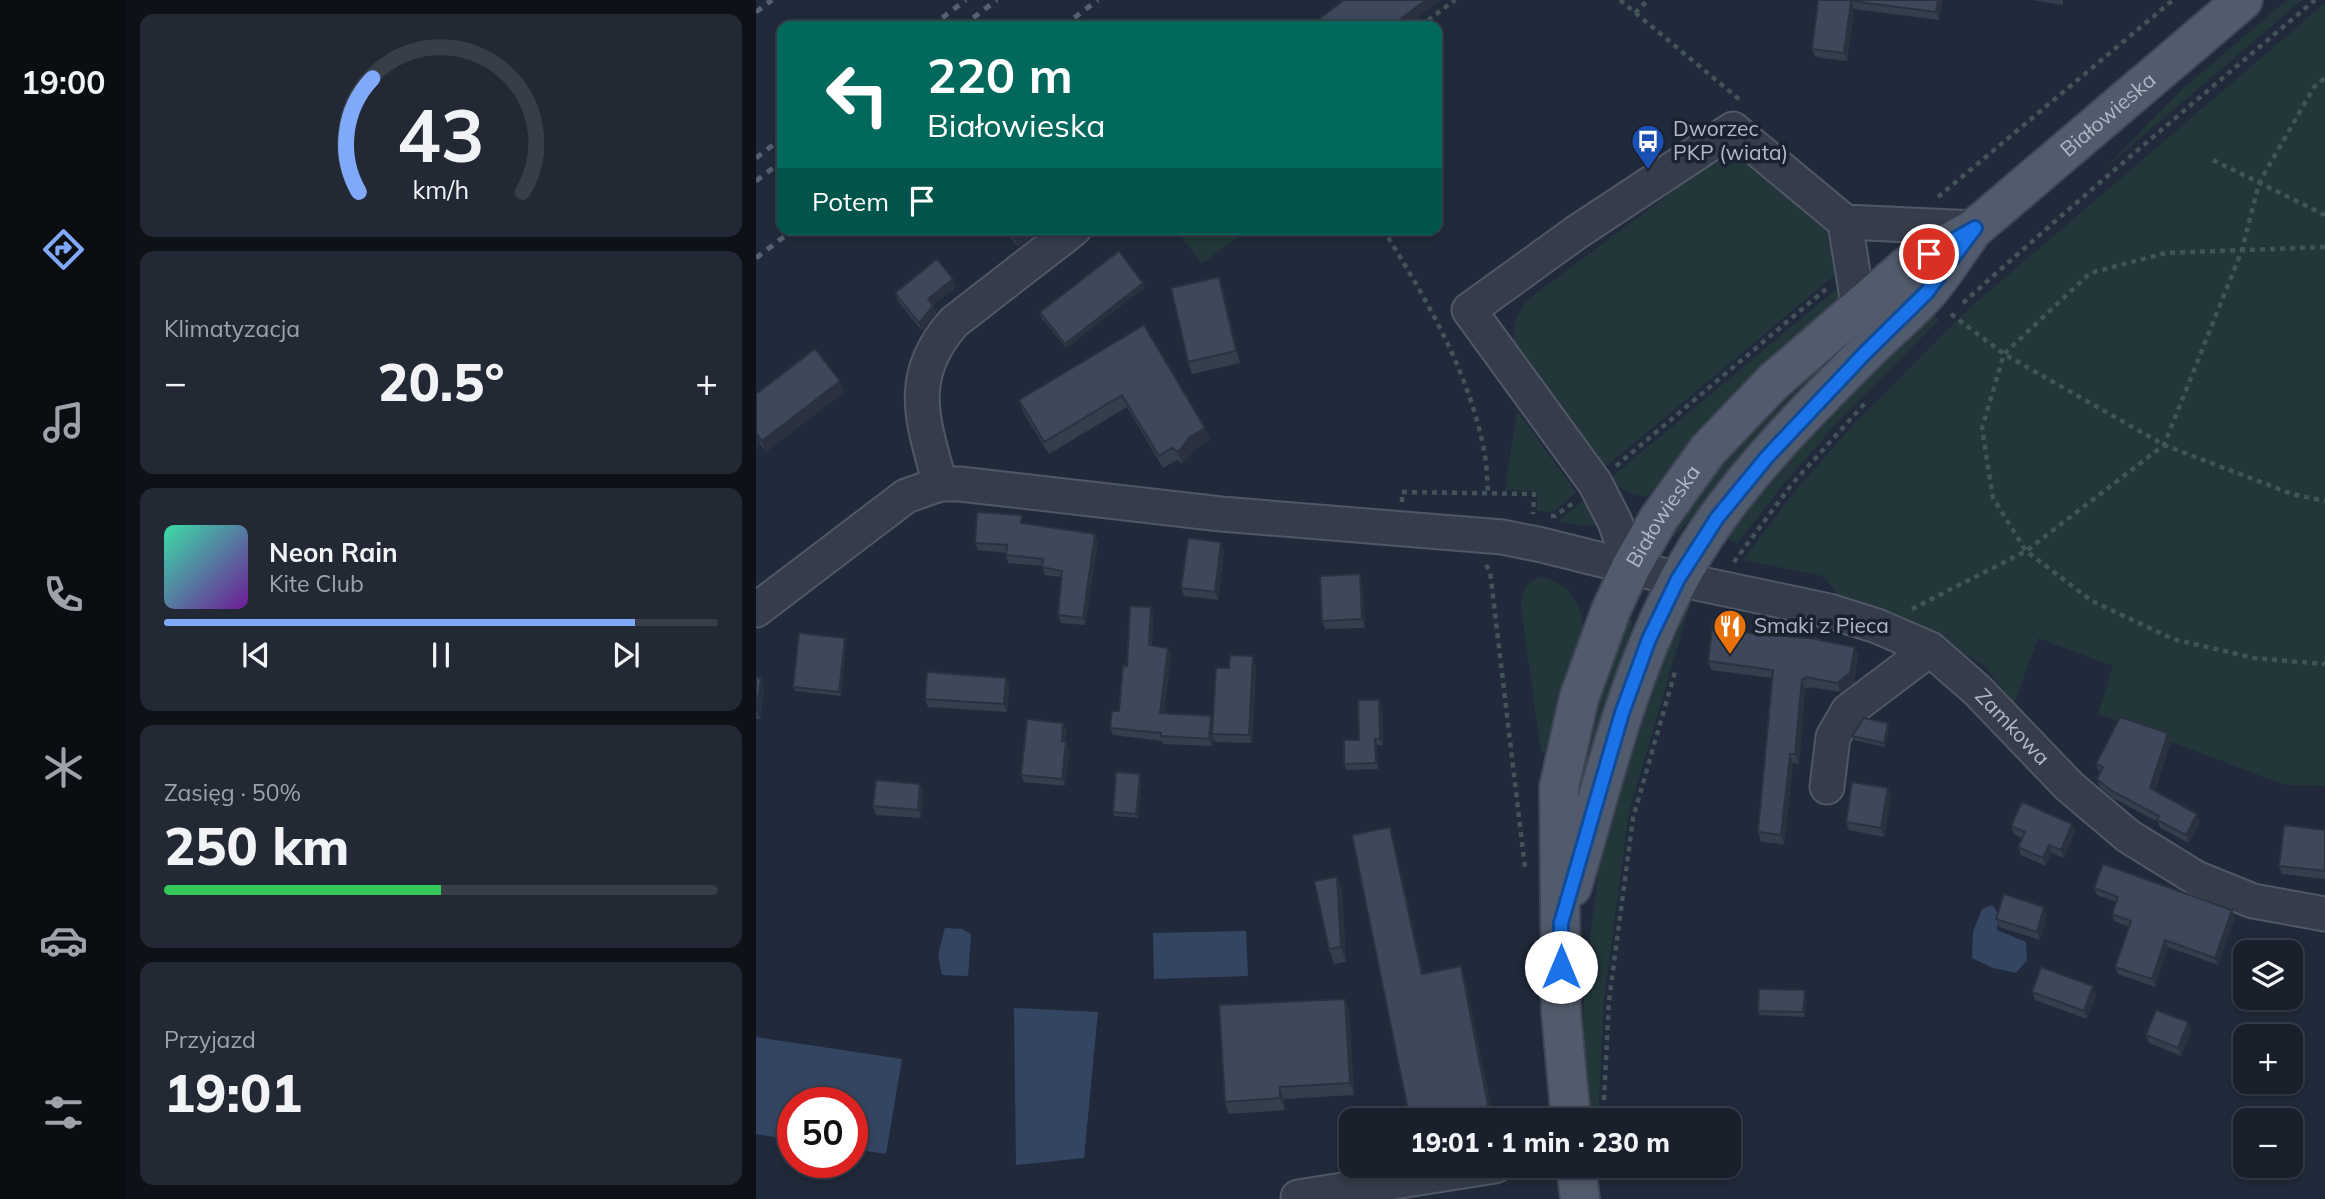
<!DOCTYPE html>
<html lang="pl">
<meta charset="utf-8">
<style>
:root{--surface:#19202c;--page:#222834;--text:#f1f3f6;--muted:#9fa3a9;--line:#373e48;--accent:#81a9fa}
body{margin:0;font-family:Mulish,sans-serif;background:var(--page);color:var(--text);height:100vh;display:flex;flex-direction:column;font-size:26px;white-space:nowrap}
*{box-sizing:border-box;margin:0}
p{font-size:23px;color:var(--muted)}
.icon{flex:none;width:38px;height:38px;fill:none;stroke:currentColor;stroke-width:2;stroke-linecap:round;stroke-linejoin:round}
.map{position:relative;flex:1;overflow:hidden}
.panel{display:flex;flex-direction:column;gap:14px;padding:14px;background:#0e1218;width:630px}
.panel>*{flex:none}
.hud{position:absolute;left:21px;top:21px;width:665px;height:214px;border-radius:14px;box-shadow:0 4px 10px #0003,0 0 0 2px var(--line);background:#00695c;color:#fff;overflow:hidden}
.tools{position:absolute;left:1477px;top:940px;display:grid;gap:14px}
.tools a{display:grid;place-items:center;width:70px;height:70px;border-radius:14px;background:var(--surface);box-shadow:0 4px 10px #0003,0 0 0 2px var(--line);font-size:35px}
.speed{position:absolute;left:21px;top:1087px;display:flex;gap:14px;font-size:35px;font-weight:700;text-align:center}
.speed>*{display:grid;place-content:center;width:91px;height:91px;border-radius:50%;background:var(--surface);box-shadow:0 4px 10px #0003,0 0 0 2px var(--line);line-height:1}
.speed .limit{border:10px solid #d22;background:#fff;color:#111}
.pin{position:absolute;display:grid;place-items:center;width:60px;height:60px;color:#fff;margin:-30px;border:4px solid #fff;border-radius:50%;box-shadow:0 2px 7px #0007}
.me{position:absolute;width:77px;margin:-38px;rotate:0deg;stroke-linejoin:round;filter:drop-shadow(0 0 5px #0008)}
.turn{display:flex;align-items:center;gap:24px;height:147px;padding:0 35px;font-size:32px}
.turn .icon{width:91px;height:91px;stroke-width:2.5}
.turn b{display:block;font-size:49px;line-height:60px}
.then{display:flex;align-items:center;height:66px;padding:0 35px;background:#0003;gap:14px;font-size:26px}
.big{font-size:52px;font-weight:800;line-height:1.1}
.panel .tile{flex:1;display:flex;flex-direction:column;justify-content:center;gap:10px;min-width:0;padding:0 24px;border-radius:14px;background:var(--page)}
.panel .dial{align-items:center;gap:0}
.dial svg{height:182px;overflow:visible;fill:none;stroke:var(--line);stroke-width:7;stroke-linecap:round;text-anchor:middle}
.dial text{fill:var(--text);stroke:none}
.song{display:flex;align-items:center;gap:21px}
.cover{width:84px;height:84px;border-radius:10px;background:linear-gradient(135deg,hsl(160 70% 55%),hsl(280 70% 35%))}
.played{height:7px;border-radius:4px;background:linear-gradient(90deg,var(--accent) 85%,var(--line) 85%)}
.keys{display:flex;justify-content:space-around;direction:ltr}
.heat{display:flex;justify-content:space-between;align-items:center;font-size:38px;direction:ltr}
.charge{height:10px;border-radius:5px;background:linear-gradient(90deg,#34c759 50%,var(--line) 0)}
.trip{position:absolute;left:583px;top:1108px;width:402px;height:70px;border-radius:14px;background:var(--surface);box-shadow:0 4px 10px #0003,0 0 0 2px var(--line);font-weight:800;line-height:70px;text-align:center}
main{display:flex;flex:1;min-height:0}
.tab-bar{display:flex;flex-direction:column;width:126px;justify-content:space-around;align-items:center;background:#0a0d12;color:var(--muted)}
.tab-bar .icon{width:49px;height:49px}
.tab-bar .selected{color:var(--accent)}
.tab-bar b{font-size:32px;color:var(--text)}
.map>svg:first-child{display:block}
.green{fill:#23373b}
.water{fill:#344562}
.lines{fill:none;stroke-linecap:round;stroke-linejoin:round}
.minor-casing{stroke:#505765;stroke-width:37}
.major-casing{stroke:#3e4554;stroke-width:42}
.path{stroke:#415458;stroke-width:4.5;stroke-dasharray:5 5;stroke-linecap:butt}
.minor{stroke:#353c4a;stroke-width:33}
.major{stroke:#525b6b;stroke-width:38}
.rail{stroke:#566072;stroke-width:5;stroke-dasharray:7 7;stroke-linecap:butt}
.wall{fill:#343e4d}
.shaded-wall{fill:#2b323f}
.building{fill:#3d485a;stroke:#2b323f;stroke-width:2}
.route-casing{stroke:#114b97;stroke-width:18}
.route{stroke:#1a73e8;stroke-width:12}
.labels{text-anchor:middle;stroke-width:7;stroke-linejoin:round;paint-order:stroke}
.street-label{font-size:21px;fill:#b0b7c7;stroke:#1a212f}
.poi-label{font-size:21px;fill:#b0b7c7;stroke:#1a212f;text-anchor:start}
</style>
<main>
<nav class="tab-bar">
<b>19:00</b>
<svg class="icon selected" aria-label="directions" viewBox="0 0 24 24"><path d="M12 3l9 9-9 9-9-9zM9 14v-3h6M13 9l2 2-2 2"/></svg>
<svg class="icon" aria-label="music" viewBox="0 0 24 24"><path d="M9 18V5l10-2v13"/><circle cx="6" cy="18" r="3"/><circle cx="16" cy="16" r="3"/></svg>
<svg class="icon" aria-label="phone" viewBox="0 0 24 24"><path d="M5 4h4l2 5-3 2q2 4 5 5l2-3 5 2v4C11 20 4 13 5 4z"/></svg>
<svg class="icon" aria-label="climate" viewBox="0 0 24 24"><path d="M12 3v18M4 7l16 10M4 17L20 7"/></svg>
<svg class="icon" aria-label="car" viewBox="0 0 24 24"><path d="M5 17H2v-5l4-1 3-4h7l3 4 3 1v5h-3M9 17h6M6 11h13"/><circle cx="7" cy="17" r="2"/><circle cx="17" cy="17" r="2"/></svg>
<svg class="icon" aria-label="filters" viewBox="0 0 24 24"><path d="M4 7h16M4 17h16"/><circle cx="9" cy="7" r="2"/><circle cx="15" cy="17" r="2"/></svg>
</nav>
<section class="panel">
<div class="tile dial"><svg viewBox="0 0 100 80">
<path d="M14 69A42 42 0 1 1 86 69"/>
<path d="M14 69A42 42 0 0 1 20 19" stroke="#81a9fa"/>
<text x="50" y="56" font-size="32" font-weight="700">43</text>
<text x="50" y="72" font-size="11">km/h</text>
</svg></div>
<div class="tile"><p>Klimatyzacja</p>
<div class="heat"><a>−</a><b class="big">20.5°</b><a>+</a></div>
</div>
<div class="tile">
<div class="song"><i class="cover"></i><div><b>Neon Rain</b><p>Kite Club</p></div></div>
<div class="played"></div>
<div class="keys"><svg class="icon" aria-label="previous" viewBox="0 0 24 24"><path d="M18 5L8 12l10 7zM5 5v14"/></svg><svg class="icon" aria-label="pause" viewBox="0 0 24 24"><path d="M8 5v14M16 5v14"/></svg><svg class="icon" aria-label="next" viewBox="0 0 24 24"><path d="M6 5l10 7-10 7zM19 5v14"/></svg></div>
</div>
<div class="tile"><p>Zasięg · 50%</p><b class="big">250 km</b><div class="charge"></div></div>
<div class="tile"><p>Przyjazd</p><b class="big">19:01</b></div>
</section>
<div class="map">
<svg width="1569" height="1199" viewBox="0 0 1569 1199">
<rect width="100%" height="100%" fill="#212a3a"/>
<path class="green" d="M1531,0H1546L1347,170L1424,91Z
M1569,3V786L1529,785L1342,714L1357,666L1282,638L1258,704L1229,666L1164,629L1090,605L1067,576L987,560L1041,489L1099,423L1210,311Z
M974,158L993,160L1067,220L1080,245L1086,269L847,469L758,347C757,323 758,316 774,298L951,166Z
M419,229H492L446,264Z
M1084,286L1083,300L981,394L891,496C874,495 866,490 855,478Z
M1176,313L1183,320L1080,424L1031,480L981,544L971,538L1019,475L1071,415Z
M1094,331V344L919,536L912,533L948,480L996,425Z
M761,411L820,492L797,512L781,511V491L749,490Z
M827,501L844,525L827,526L802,521Z
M784,577C811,581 828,605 827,631C827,643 821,657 818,668C810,696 802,724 794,752H785L765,606C768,590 768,584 784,577Z
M934,604L873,812L848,999L842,1120H833L826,1044L829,975L844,862L863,777L890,697L926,611Z
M868,618L877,621L853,700L815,852L826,754Z"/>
<path class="water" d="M1236,905L1243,914L1241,930L1270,942L1271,960L1260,973L1237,968L1216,958L1217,932L1226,909Z
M189,928L206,929L215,934L212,976L186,975L182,955Z
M490,931L492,976L398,979L397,933Z
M258,1008L342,1012L328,1158L260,1165Z
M0,1037L146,1059L130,1154L96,1149V1102H37V1140L0,1134Z"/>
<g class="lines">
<defs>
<g id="minor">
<path d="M1089,222L1106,330"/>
<path d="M184,484C167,421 149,377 198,322L318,229"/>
<path d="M875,567L859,522L839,483L713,310L821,232L977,129L1089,222L1219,228"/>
<path id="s1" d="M0,610L150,496L184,484H204L465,514L746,537L786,545L922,579L1073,611L1121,626L1174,649L1221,690L1313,786L1372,836L1440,878L1497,901L1569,914"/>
<path d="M1071,787L1077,737L1092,711L1174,649"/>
<path d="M542,1197L739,1166"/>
</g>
<g id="major">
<path d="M816,887C854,760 882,628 961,518C1002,460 1059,403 1110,352C1130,332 1152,314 1171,293C1186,276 1198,256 1212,237"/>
<path id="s2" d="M815,1120L805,1012L803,787L823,698L855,610L875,567L903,518L952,450L1018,381L1150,267L1219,228L1487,0"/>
<path d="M820,1166L824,1199"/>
</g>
</defs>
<use href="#minor" class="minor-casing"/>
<use href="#major" class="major-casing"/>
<path class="path" d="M864,0L984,100
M879,13L892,0
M664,26L699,0
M1457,160L1569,215
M1182,197L1417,0
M627,229C670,299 712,369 728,450C731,464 731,479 732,493
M1569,247L1410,253L1334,273L1248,354L1226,428L1237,498L1270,551L1336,601L1417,639L1498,658L1569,664
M1207,303C1322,199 1441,100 1559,0
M1195,314L1248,354L1408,445L1536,494L1569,501
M860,466L1070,289
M646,502V492L778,494L777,514
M795,516H799L817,503
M978,562L1036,484L1110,402
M730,565L734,571L769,868
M1156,609L1270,551L1408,445L1486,250L1503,183L1558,87L1569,78
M848,1100L853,1001L877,818L919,672"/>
<use href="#minor" class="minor"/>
<use href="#major" class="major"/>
<path class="rail" d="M0,12L16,0
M175,26L210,0
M206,26L241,0
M307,26L342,0
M0,158L26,138
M0,181L26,161
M0,258L38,229"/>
</g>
<path class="wall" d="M1062,0H1186L1183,20L1098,9L1091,61L1059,57L1056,49Z
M1276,0H1307V5Z
M247,229H285L262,247Z
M200,287L177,305L180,314L166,331L142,301L139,293Z
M389,287L310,348L285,317L284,312Z
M467,289L484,363L436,374L432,362Z
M388,325L454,440L439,449L426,464L421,460L407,468L371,407L293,454L267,412L263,400Z
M88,392L10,452L5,445L0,449V394Z
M269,524L339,534L342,542L329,625L305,623L302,615L305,577L289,575L286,566L252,563L250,555V553L222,550L219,543Z
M468,550L462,600L428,596L425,588Z
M606,582L609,628L569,629L566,621Z
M395,607L397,614L396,646L415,655L408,713L455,716L457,721L473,668L500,665L496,743L459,742L457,736L456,746L407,744L406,741L357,735L354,728L363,711L371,666Z
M984,632L1063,641L1099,647L1102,656L1098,683L1085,692L1053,687V689L1049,688L1043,764L1037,763L1028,844L1005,842L1002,832L1016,678L955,670L952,661Z
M90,642L85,696L39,691L37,687Z
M0,677L5,678L8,686L4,719H0Z
M250,678L253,686L251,712L172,707L169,699Z
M626,706L627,745H621L622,769L591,770L588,764L603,740Z
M307,723L310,730L309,742L313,749L309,786L268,782L265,775Z
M1133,727L1129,747L1098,740L1096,736Z
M1412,733L1415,741L1399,791L1441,814L1444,822L1433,843L1404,828L1402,822L1357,798L1344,787L1341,779L1345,772H1343L1340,764Z
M385,778L382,818L358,816L357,812Z
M164,784L167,792L165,818L120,815L117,806Z
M1135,796L1128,837L1093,830L1090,822Z
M1316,824L1319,832L1308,858L1296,853L1290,866L1265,855L1262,847L1266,838L1258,834L1255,826Z
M1569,830V879L1526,874L1523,866Z
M581,877L586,892L590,962L578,964L573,949Z
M1338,888L1479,917L1462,965L1412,947L1399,987L1362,974L1359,967L1373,927L1358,921L1356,914L1360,902L1341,895Z
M1291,915L1284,940L1243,927L1240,919Z
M1276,992L1340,994L1331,1019L1279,1000Z
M1050,994L1049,1017L1004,1015L1002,1011Z
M589,999L593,1011L598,1095L528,1099L529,1110L473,1114L469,1102Z
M1432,1022L1435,1031L1425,1056L1393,1043L1390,1035Z"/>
<path class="shaded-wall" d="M670,0H685L651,26H635Z
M1182,0H1186L1183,20L1180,12Z
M1095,1L1098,9L1091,61L1088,53Z
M271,229H285L262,247L259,239Z
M463,277L467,289L484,363L480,351Z
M197,279L200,287L175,307L172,299Z
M387,283L389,287L310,348L309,344Z
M177,306L180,314L166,331L163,323Z
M84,381L88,392L10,452L6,441Z
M449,428L454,440L439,449L426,464L422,452L434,437Z
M1,435L5,445L0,449V436Z
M339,534L342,542L329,625L327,618Z
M465,542L468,550L462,600L459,592Z
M604,574L606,582L609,628L606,619Z
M395,607L397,614L395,653L393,645Z
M89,638L90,642L85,696L83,692Z
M1099,647L1102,656L1098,683L1085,692L1081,683Z
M412,648L415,655L407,721L404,713Z
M497,656L500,665L496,743L493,735Z
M5,678L8,686L4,719L1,711Z
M250,678L253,686L251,712L248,704Z
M1046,679L1049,688L1043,764L1039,754Z
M623,700L626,706L627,745L624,739Z
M455,716L457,723L456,734V746L453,739Z
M307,723L310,730L308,748L306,741Z
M1132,723L1133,727L1129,747L1128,743Z
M1412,733L1415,741L1397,796L1394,788Z
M619,739L621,745L622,769L620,763Z
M310,742L313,749L309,786L306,779Z
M1034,754L1037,763L1028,844L1025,835Z
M384,774L385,778L382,818L380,814Z
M164,784L167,792L165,818L162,810Z
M1132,788L1135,796L1128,837L1125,828Z
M1441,814L1444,822L1433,843L1430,835Z
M1316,824L1319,832L1308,858L1305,850Z
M634,827L639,843L671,989L666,974Z
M1293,845L1296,853L1290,866L1287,858Z
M581,877L586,892L590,962L585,947Z
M1288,907L1291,915L1284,940L1281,932Z
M1476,910L1479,917L1462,965L1459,958Z
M1409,940L1412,947L1399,987L1396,979Z
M705,966L710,981L738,1120H735Z
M1337,986L1340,994L1331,1019L1328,1011Z
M1049,990L1050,994L1049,1017L1047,1012Z
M589,999L593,1011L598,1095L594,1083Z
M1432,1022L1435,1031L1425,1056L1422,1048Z
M524,1087L528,1099L529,1110L524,1098Z"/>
<path class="building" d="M588,0H670L635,26H554Z
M1062,0H1182L1180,12L1095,1L1088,53L1056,49Z
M251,229H271L259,239Z
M363,251L387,283L309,344L284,312Z
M181,259L197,279L172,299L177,306L163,323L139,293Z
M463,277L480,351L432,362L415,288Z
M388,325L449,428L434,437L422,452L416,448L403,456L366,395L288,442L263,400Z
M59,349L84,381L6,441L1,435L0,436V394Z
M221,512L266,515L265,523L339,534L327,618L302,615L306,571L286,567L287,559L250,555L251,545L219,543Z
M432,538L465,542L459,592L425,588Z
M604,574L606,619L566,621L564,576Z
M374,606L395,607L393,645L412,648L404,713L455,716L453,739L405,736V733L354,728L356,711H363L367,665L371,666Z
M957,621L981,624L980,632L1063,639V640L1099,647L1094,673L1081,683L1050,677L1049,679H1046L1039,754H1034L1025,835L1002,832L1017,670L952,661Z
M43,633L89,638L83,692L37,687Z
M474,655L497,656L493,735L456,734L460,668H473Z
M171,672L250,678L248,704L169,699Z
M0,677L5,678L1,711H0Z
M602,700H623L624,739H619L620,763L588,764V740H603Z
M1364,717L1412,733L1394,788L1441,814L1430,835L1401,820L1403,816L1354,790L1341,779L1347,767L1340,764Z
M1108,718L1132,723L1128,743L1096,736Z
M271,719L307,723L306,741L310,742L306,779L265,775Z
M360,772L384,774L380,814L357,812Z
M120,780L164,784L162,810L117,806Z
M1096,782L1132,788L1125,828L1090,822Z
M1266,802L1316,824L1305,850L1293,845L1287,858L1262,847L1269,832L1255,826Z
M1528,825L1569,830V871L1523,866Z
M634,827L666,974L705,966L735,1120H654L596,835Z
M1347,864L1476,910L1459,958L1409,940L1396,979L1359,967L1375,921L1356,914L1362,897L1338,888Z
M581,877L585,947L573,949L558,881Z
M1248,894L1288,907L1281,932L1240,919Z
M1285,967L1337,986L1328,1011L1276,992Z
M1003,989L1049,990L1047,1012L1002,1011Z
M589,999L594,1083L524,1087V1098L469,1102L463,1005Z
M1400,1010L1432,1022L1422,1048L1390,1035Z"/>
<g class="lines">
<defs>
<path id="route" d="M805,967V923L866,713L893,639L922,579L961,518L1011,457L1109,353L1171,292L1219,228L1173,254"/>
</defs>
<use href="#route" class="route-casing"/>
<use href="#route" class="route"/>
</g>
<defs>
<symbol id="bus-pin" viewBox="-11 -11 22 30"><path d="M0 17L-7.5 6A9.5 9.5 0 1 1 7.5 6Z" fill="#1a4fb4" stroke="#1a212f"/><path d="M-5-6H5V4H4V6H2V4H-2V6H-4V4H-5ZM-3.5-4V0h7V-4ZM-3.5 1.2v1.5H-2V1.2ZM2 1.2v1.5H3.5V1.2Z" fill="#fff"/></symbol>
<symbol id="restaurant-pin" viewBox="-11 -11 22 30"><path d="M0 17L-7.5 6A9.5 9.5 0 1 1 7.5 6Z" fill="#e8710a" stroke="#1a212f"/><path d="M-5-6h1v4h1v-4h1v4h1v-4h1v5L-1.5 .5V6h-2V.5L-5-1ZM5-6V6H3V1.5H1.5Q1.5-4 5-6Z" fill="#fff"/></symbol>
</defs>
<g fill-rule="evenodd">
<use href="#bus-pin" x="873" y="122" width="38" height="52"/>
<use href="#restaurant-pin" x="955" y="607" width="38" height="52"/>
</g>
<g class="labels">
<g class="street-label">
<text dy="7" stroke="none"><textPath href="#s2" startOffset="1230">Białowieska</textPath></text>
<text dy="7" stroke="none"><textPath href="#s2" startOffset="626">Białowieska</textPath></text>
<text dy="7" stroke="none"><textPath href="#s1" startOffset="1346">Zamkowa</textPath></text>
</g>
<g class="poi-label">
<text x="917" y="136">Dworzec<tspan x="917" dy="24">PKP (wiata)</tspan></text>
<text x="998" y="633">Smaki z Pieca</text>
</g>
</g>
</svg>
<div class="tools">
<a><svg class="icon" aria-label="layers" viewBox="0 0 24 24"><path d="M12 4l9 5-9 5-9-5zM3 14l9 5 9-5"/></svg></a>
<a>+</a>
<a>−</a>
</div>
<div class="speed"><div class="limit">50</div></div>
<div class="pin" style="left:1173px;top:254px;background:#d93025"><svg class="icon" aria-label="arrive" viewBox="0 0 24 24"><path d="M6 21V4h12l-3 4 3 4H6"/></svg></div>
<svg class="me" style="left:805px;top:967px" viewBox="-20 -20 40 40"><circle r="19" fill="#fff"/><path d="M0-13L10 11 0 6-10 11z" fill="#1a73e8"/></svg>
<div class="trip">19:01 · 1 min · 230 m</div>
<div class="hud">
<div class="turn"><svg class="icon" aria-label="left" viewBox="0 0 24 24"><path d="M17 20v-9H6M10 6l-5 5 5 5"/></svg><div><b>220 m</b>Białowieska</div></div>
<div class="then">Potem<svg class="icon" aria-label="arrive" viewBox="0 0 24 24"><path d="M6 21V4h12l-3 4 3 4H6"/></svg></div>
</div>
</div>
</main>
